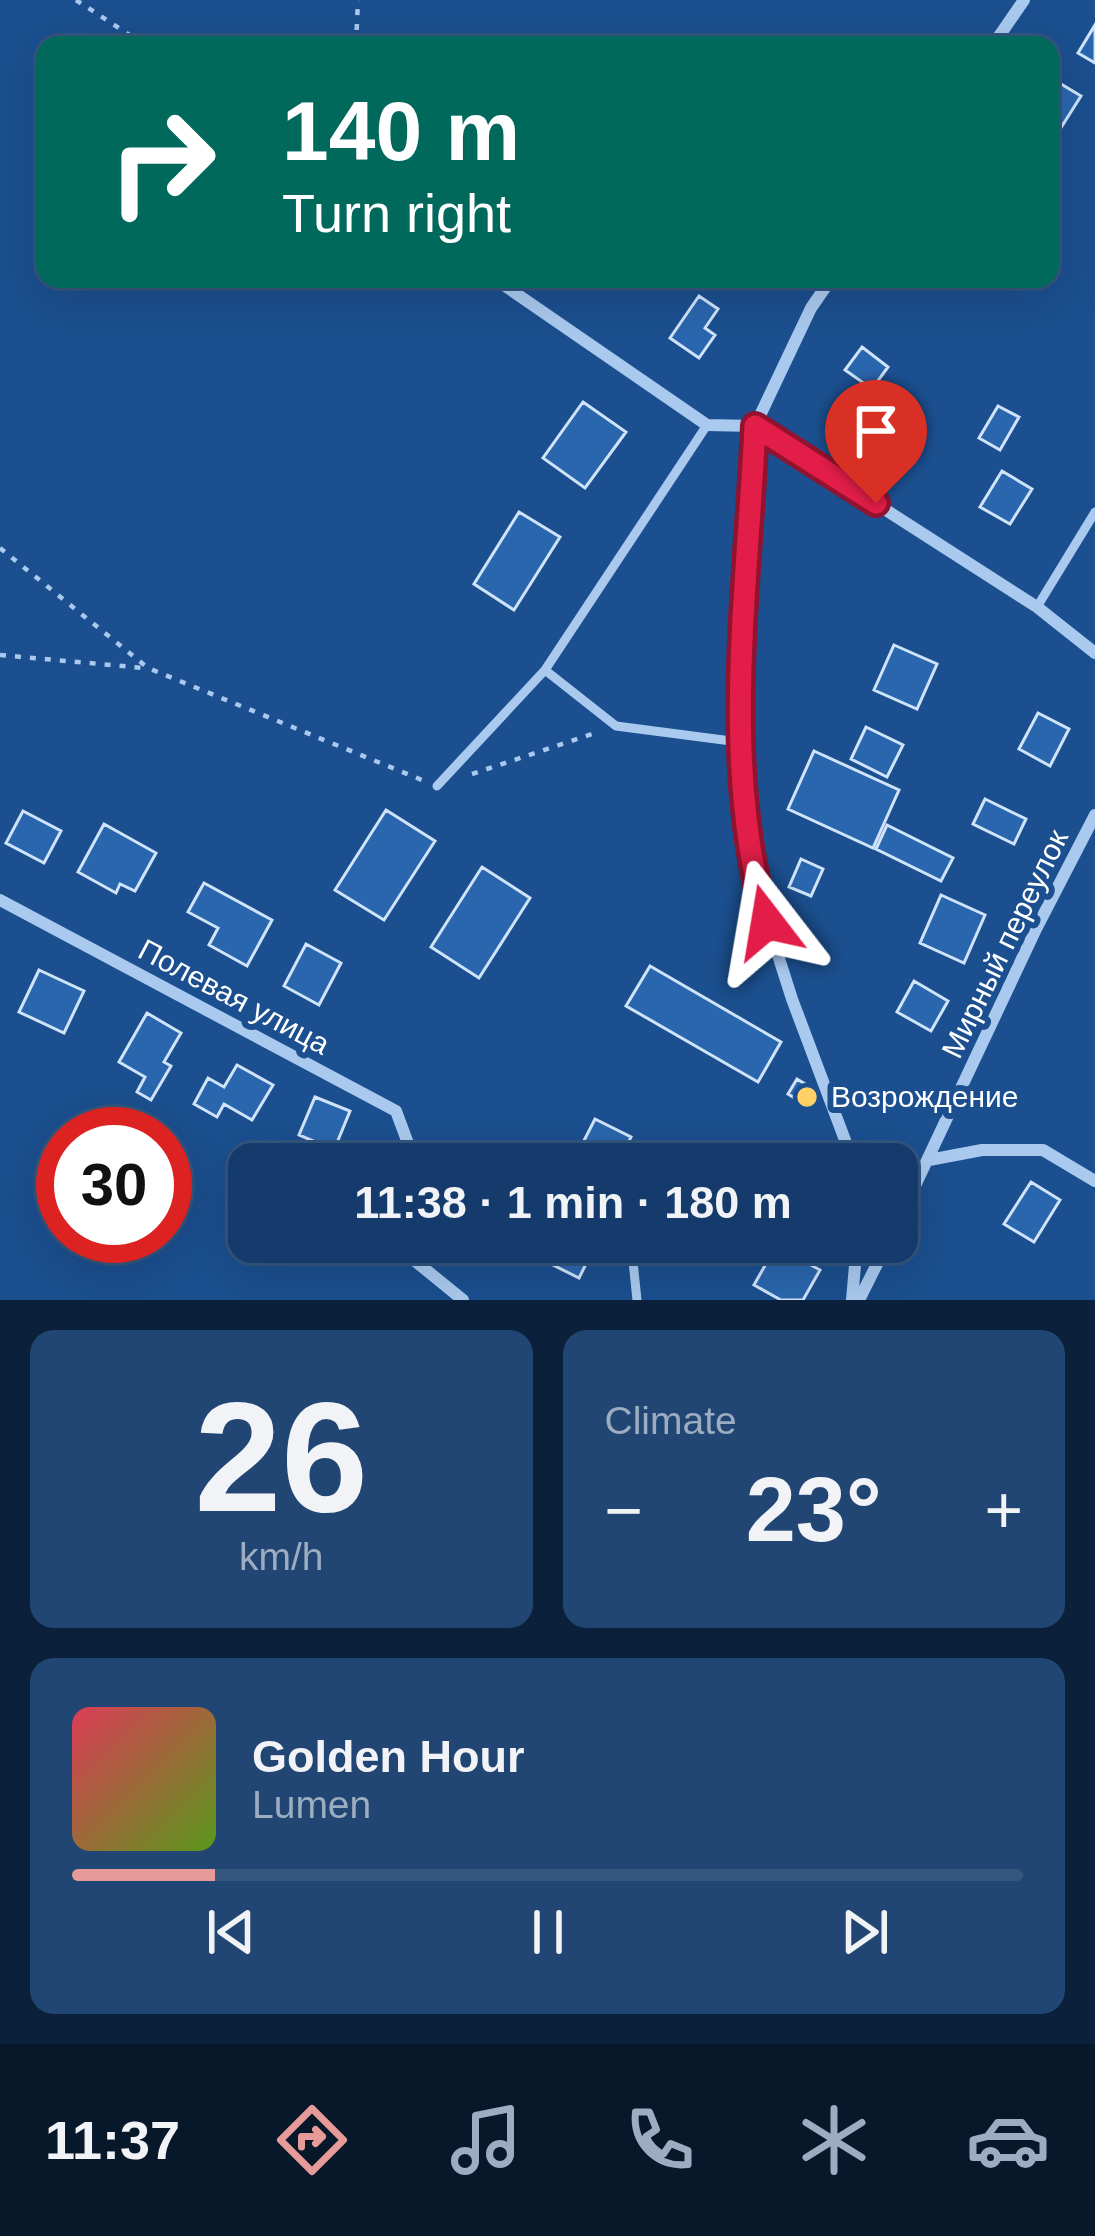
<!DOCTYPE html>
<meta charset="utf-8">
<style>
:root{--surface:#143b6b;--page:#214673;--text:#f1f3f6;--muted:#9dadc1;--line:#33557e;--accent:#e69b98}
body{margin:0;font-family:Arial,sans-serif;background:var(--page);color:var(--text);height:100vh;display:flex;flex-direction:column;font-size:45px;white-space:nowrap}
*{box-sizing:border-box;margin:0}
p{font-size:39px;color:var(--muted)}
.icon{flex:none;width:66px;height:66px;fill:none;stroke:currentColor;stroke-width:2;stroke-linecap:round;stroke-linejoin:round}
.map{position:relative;height:1300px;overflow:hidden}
.side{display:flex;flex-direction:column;gap:30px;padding:30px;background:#0b203b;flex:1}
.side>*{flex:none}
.guide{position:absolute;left:36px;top:36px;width:1023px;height:252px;border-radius:24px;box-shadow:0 12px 48px #0002,0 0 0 3px var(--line);background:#00695c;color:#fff;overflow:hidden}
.speed{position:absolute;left:36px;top:1107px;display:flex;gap:24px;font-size:60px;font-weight:700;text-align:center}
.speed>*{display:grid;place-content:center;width:156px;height:156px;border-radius:50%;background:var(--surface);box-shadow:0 12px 48px #0002,0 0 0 3px var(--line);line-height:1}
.speed .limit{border:18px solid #d22;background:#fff;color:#111}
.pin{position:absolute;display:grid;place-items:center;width:102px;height:102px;color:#fff;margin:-123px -51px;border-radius:50% 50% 50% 0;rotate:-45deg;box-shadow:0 0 12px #0007}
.pin .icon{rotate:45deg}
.me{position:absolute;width:132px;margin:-66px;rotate:346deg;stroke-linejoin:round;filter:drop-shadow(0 0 9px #0008)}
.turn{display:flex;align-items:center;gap:42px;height:252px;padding:0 48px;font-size:54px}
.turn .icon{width:156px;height:156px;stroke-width:2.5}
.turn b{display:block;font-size:84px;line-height:102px}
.big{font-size:90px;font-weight:800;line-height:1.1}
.side .widget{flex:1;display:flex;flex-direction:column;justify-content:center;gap:18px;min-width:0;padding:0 42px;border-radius:24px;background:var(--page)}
.side .dial{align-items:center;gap:0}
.dial b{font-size:156px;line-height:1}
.song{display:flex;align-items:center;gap:36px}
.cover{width:144px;height:144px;border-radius:18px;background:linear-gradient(135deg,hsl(350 70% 55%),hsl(90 70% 35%))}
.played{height:12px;border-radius:6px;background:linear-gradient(90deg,var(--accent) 15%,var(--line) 15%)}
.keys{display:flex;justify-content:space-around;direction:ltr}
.heat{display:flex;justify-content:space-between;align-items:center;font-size:66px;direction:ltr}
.side .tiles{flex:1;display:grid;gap:30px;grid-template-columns:1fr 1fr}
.widget:last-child{grid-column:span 2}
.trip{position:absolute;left:228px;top:1143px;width:690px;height:120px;border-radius:24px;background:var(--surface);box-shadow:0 12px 48px #0002,0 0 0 3px var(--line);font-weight:800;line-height:120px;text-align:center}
.dock{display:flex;height:192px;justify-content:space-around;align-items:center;background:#08182b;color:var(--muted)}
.dock .icon{width:84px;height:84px}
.dock .selected{color:var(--accent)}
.dock b{font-size:54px;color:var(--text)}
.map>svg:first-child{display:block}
.building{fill:#2a66ad;stroke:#cfe3fa;stroke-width:3}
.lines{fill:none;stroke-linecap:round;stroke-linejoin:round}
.path{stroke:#a9c9ee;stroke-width:4.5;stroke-dasharray:6 9;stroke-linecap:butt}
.lane{stroke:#a9c9ee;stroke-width:9}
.street{stroke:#a9c9ee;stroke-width:12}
.route-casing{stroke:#92132f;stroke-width:30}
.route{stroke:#e11d48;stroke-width:21}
.poi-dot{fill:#ffd166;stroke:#1b4f8f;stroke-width:4.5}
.labels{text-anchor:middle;stroke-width:12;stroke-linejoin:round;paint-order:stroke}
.street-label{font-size:30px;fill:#fff;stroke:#1b4f8f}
.poi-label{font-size:30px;fill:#fff;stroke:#1b4f8f;text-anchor:start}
</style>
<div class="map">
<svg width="1095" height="1300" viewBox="0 0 1095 1300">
<rect width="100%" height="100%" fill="#1b4f8f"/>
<path class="building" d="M1095,25V63L1078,53Z
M1056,81L1081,96L1050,145V90Z
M699,296L718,309L705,328L715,335L699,358L670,338Z
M862,347L888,367L872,389L845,370Z
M583,402L626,432L585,488L543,458Z
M998,406L1019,417L1000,450L979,438Z
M1002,471L1032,489L1010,524L980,507Z
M519,512L560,537L514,610L474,584Z
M894,645L937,664L917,709L874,690Z
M1038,713L1069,729L1050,766L1019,749Z
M866,727L903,745L887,777L851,759Z
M814,751L899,790L873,848L788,809Z
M985,799L1026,819L1014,844L973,824Z
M386,810L435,841L384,920L335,890Z
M23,811L61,831L44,863L6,843Z
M104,824L156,853L135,891L120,884L116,893L78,872Z
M887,825L953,858L941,881L876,849Z
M801,859L823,869L811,896L789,887Z
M482,867L530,898L479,978L431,947Z
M204,883L272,920L247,966L209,945L218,928L188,912Z
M941,895L985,915L964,963L920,943Z
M306,944L341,963L319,1005L284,986Z
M650,966L781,1042L758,1082L626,1006Z
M39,970L84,991L64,1033L19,1012Z
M914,981L948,1001L931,1031L897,1012Z
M147,1013L181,1033L164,1062L171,1066L151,1100L137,1092L145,1077L119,1062Z
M237,1065L273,1085L252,1120L224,1104L217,1117L194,1104L208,1078L224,1087Z
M797,1079L815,1090L806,1105L788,1094Z
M315,1097L350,1111L334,1150L299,1135Z
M595,1119L631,1137L618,1164H572Z
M1031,1182L1060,1200L1034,1242L1004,1224Z
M532,1242H597L579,1278L527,1252Z
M791,1242H831L821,1259Z
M776,1246L820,1270L803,1300H781L754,1285Z"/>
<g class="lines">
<path class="path" d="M76,0L145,45
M356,45L358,0
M0,548L148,668L422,780
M0,655L144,668
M472,774L598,732"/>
<path class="lane" d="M1037,607L1095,512
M545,670L616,726L739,742
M437,786L545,670L707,425
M661,1164L669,1146
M631,1242L637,1300"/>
<path class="street" d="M993,45L1024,0
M495,279L707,425L755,426L1037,607L1095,653
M831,279L811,308L755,426L739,742L755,883L792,999L854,1164
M0,900L396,1111L409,1146L407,1164
M929,1160L982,1150H1043L1095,1181
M897,1224L1036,929L1095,815
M398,1242V1247L463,1300
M852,1300L857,1242
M859,1300L888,1242"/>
</g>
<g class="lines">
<defs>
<path id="route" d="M767,922C720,770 748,584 755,426L876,503"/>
</defs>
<use href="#route" class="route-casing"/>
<use href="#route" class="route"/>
</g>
<circle class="poi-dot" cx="807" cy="1097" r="12"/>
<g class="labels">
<g class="street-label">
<text transform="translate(1005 944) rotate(-64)" y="10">Мирный переулок</text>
<text transform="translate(234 997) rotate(28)" y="10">Полевая улица</text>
</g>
<g class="poi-label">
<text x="831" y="1107">Возрождение</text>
</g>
</g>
</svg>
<div class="speed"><div class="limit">30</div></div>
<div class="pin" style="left:876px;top:503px;background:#d93025"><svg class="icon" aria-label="arrive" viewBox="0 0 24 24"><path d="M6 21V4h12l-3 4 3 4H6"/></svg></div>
<svg class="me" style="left:767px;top:922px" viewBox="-20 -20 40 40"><path d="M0-17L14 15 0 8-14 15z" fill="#e11d48" stroke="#fff" stroke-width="4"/></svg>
<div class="trip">11:38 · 1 min · 180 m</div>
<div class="guide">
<div class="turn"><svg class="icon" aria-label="right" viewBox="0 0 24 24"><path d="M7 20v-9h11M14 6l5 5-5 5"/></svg><div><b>140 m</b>Turn right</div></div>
</div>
</div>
<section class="side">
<div class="tiles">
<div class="widget dial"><b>26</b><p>km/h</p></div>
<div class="widget"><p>Climate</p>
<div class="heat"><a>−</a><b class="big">23°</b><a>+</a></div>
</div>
<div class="widget">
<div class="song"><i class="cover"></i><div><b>Golden Hour</b><p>Lumen</p></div></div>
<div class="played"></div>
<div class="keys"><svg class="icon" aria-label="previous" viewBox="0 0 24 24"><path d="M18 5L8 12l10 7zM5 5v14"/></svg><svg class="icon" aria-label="pause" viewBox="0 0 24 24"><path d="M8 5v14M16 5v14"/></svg><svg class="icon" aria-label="next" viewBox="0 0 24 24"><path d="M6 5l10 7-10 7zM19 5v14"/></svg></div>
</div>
</div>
</section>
<nav class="dock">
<b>11:37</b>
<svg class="icon selected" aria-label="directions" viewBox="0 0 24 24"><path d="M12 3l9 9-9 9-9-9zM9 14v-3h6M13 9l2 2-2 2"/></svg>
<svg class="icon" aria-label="music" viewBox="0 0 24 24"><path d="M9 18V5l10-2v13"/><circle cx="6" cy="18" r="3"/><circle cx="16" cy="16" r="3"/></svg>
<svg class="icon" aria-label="phone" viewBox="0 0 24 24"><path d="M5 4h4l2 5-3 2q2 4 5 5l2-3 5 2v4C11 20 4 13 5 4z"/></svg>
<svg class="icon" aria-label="climate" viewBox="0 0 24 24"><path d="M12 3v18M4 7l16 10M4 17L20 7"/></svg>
<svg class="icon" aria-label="car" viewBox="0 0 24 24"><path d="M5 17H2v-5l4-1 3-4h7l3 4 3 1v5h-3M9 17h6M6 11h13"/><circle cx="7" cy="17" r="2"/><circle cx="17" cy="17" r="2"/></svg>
</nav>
